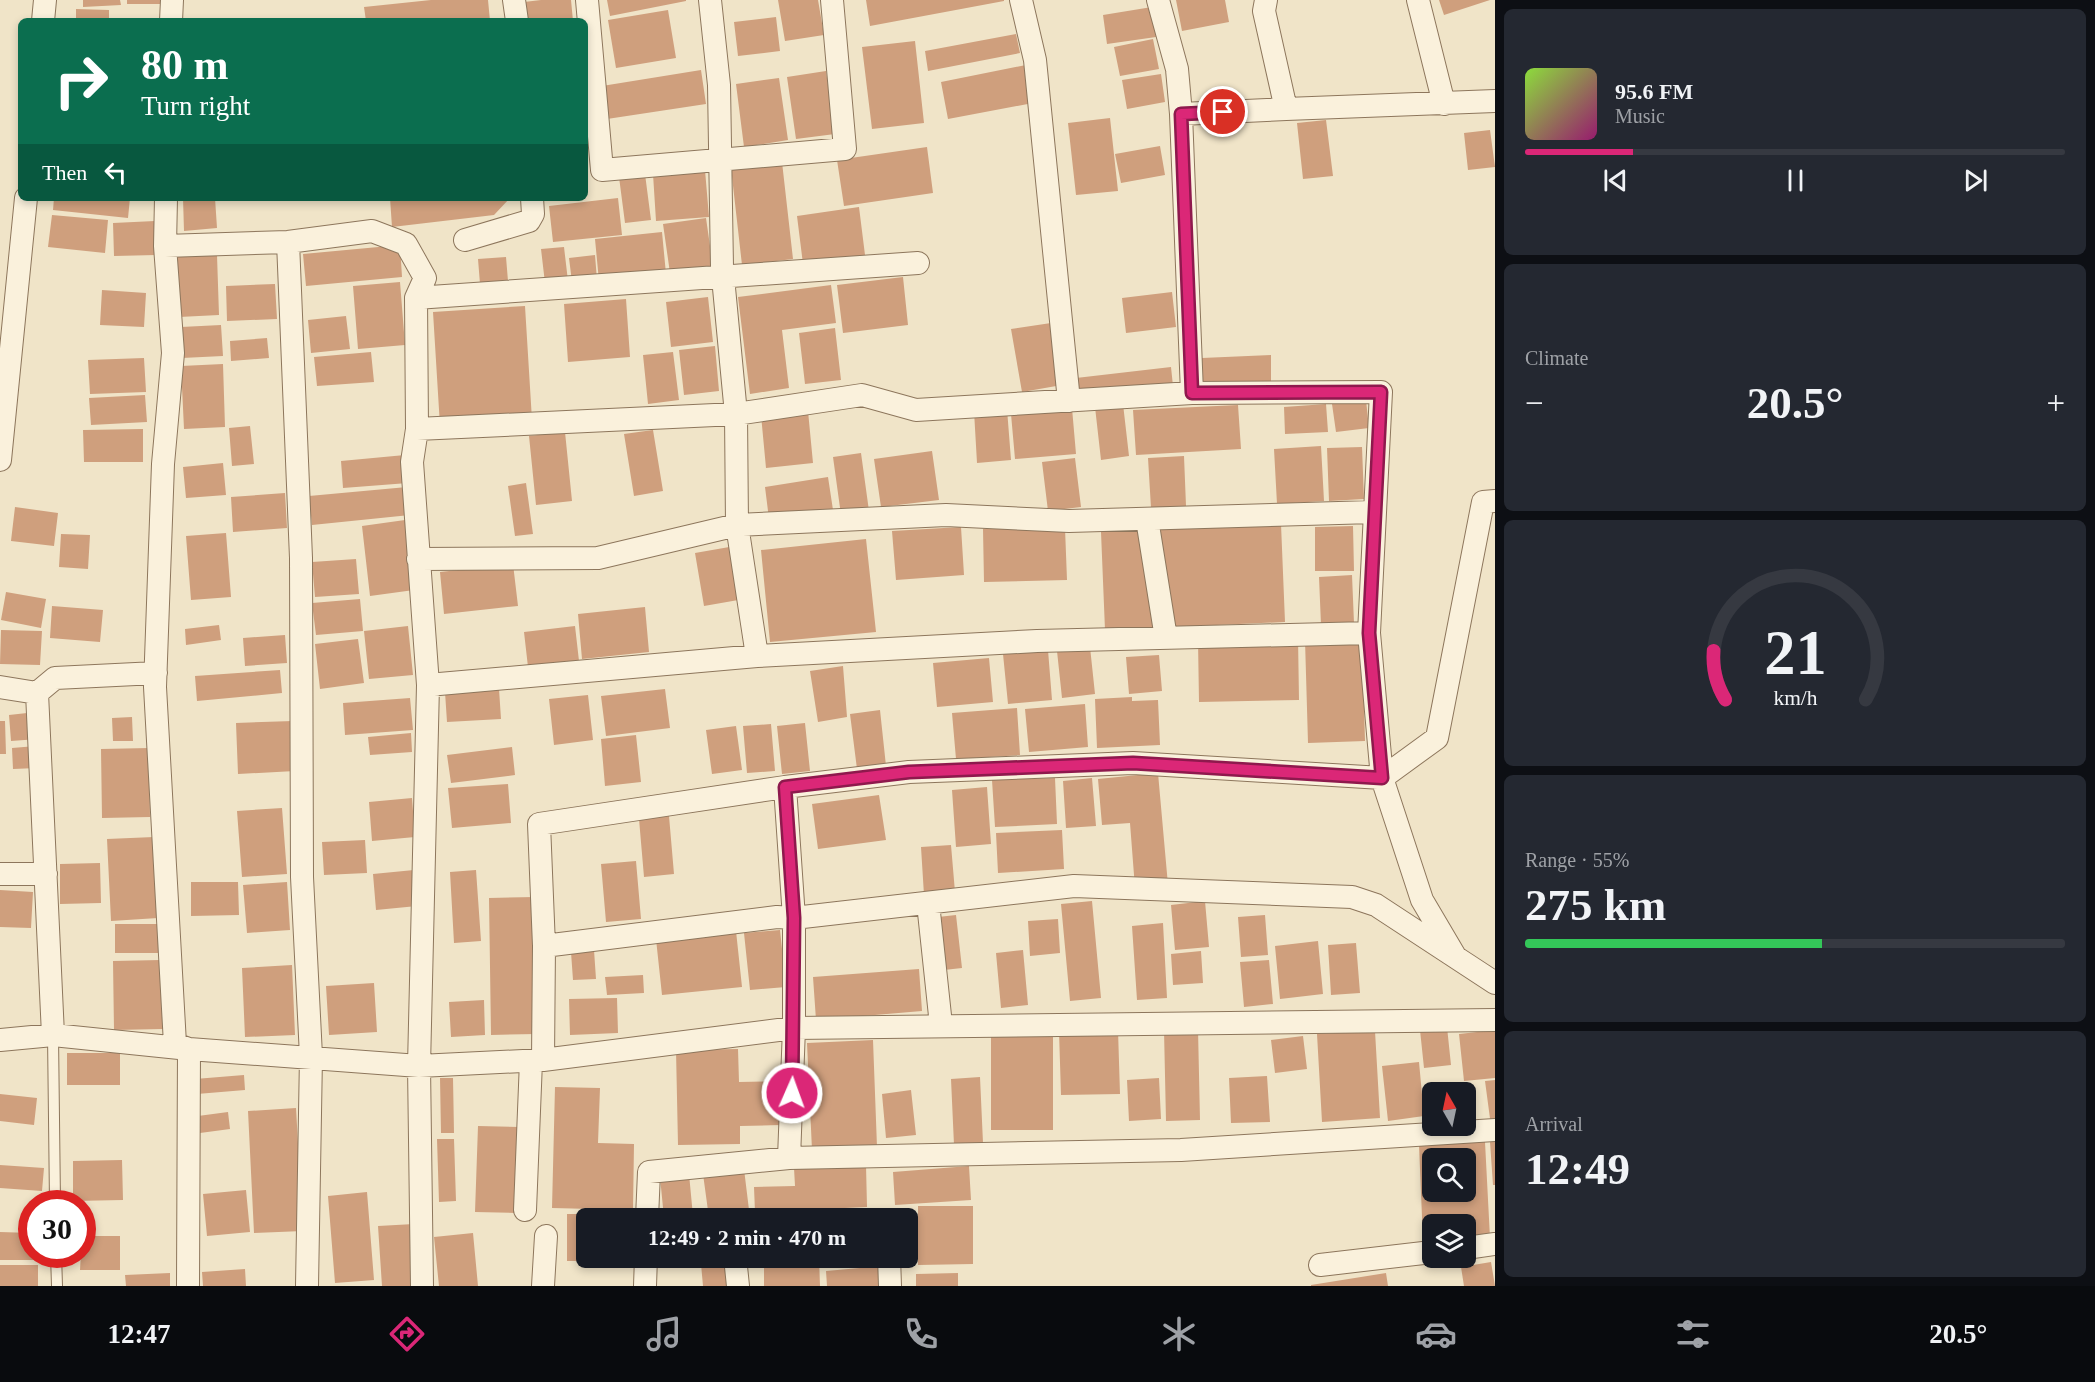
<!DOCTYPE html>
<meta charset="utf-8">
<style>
:root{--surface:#171b24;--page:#242831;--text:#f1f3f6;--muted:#9ea1a6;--line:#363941;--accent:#db2777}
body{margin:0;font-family:"Times New Roman",serif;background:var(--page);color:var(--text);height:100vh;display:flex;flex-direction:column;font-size:22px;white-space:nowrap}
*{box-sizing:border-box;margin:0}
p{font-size:20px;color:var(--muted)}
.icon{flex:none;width:33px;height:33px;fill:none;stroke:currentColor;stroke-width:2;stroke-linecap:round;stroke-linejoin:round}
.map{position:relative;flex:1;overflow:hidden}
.drawer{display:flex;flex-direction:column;gap:9px;padding:9px;background:#0d0f14;width:600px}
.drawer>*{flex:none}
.banner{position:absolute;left:18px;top:18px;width:570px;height:183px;border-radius:9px;box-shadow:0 3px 9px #0003;background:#0b6e4f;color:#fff;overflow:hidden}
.needle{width:39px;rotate:351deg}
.buttons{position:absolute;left:1422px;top:1082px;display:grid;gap:12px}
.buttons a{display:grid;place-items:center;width:54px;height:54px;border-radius:9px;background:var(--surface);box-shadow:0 3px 9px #0003;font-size:30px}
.speed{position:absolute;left:18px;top:1190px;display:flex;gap:12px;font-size:30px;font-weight:700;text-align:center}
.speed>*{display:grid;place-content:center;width:78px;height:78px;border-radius:50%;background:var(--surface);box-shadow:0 3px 9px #0003;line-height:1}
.speed .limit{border:9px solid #d22;background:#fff;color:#111}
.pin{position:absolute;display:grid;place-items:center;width:51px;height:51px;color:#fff;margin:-26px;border:3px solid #fff;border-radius:50%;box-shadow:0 2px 6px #0007}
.me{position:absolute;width:66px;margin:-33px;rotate:2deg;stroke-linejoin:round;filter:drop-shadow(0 0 4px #0008)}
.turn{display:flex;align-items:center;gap:21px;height:126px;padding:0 24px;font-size:27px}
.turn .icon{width:78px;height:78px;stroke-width:2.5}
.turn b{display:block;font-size:42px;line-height:51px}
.then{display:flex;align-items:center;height:57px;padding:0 24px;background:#0003;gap:12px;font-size:22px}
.big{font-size:45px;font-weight:600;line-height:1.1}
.drawer .card{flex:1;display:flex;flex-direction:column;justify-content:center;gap:9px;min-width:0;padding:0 21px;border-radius:9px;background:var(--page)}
.drawer .dial{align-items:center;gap:0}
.dial svg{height:156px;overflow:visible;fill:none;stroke:var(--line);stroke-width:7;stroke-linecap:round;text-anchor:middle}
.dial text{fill:var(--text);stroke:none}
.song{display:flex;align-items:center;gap:18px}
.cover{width:72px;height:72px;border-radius:9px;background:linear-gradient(135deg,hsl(90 70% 55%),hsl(320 70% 35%))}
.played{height:6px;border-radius:3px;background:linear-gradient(90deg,var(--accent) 20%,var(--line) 20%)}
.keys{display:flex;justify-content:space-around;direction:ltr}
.heat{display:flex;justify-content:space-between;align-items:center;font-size:33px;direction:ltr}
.charge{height:9px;border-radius:4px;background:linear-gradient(90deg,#34c759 55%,var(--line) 0)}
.trip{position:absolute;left:576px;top:1208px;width:342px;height:60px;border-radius:9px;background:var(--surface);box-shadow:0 3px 9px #0003;font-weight:600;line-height:60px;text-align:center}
.dock{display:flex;height:96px;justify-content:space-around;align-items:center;background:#090b0e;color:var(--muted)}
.dock .icon{width:42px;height:42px}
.dock .active{color:var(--accent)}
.dock b{font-size:27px;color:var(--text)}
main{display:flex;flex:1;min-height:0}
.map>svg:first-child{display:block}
.building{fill:#cf9f7d;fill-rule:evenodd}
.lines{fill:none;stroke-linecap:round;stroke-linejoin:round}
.lane-casing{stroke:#8d765c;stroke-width:12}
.street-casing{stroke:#8d765c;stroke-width:24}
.lane{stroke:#faf1dc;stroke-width:10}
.street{stroke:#faf1dc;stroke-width:22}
.route-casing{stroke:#8e194d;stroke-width:15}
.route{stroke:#db2777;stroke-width:10}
</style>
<main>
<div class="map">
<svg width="1495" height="1286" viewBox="0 0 1495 1286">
<rect width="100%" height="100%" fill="#f0e4c8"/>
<path class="building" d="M83,0H120L121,5L83,7Z
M127,0H161V4H127Z
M431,0H488L490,21H366L364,7Z
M541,0H571L573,21H526L524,2Z
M607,0H686V1L610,16Z
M778,0H818L824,35L785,41Z
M866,0H1004V1L870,26Z
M1176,0H1225L1229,22L1182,31Z
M1439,0H1490L1444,15Z
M1152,7L1156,37L1107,44L1103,15Z
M76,9L109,10V21H76Z
M668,10L676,58L616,68L608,20Z
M776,17L780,51L738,56L734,22Z
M1016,34L1020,53L928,71L925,51Z
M1153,39L1159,69L1120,76L1114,47Z
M915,41L924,123L872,129L862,47Z
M1026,65L1033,103L948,119L941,82Z
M701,70L706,104L607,119L602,86Z
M826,71L835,134L796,139L787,77Z
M1161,74L1165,102L1127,109L1122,80Z
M779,78L788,140L744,147L736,84Z
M1110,118L1118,191L1076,195L1068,123Z
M1326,120L1333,176L1303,179L1297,123Z
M1490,130L1495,167L1468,170L1464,133Z
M1160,146L1165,175L1121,183L1115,154Z
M927,147L933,193L844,206L837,160Z
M782,162L793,259L742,265L731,168Z
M705,170L709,217L656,221L653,174Z
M645,174L651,220L625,223L619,177Z
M54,198H130L128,218L53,210Z
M183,198H215L217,228L184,231Z
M390,198H510L494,215L392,227Z
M618,198L622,235L553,242L549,206Z
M859,207L865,255L803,264L797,216Z
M52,215L108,220L105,253L48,247Z
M706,218L713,267L670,273L663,224Z
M155,221L156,255L114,256L113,223Z
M662,232L666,274L599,281L595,239Z
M400,245L402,277L306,286L303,254Z
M564,247L568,281L545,283L541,249Z
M217,255L219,315L179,317L176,256Z
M595,255L597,280L572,282L569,258Z
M506,257L508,281L480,284L478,259Z
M903,277L908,325L843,333L837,285Z
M400,282L405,345L358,349L353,286Z
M275,284L277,319L227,321L226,286Z
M831,285L836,323L782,330L789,388L750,394L738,297Z
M102,290L146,293L144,327L100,325Z
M1172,292L1176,327L1126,333L1122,298Z
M708,297L713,342L671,347L666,302Z
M626,299L630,357L568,362L564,304Z
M525,306L532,420L440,426L433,312Z
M346,316L350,349L311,353L308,320Z
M1051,323L1062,385L1022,392L1011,329Z
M221,325L223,356L182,358L181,327Z
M835,328L841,380L805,384L799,333Z
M267,338L269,358L231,361L230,341Z
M715,346L719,391L684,395L679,350Z
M371,352L374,382L317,386L314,357Z
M673,352L679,400L648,404L643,355Z
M1271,355V387L1203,390L1202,358Z
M144,358L146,392L90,394L88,360Z
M223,364L225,427L184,429L181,366Z
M1171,367L1173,386L1078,397L1076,378Z
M145,395L147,422L91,425L89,398Z
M1366,400L1369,428L1336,432L1332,404Z
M1123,404L1129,456L1101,460L1095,407Z
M1326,404L1328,432L1285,434L1284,407Z
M1238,405L1241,449L1136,455L1133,410Z
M1072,408L1076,454L1015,459L1011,414Z
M1007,409L1011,460L977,463L974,411Z
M808,411L813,463L766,468L761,415Z
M250,426L254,464L232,466L229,428Z
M143,429V462H84L83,430Z
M653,430L663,491L634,496L624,434Z
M565,432L572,501L536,505L529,436Z
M1321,446L1324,501L1277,504L1274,449Z
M1362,447L1364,499L1329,501L1327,448Z
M932,451L939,500L881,507L874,459Z
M861,453L869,511L841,515L833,457Z
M405,455L408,483L343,488L341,461Z
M1184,456L1186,506L1151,508L1148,458Z
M1075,458L1081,507L1048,511L1042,462Z
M223,463L226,495L186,498L183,467Z
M828,477L833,510L769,519L765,487Z
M526,483L533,534L515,536L508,486Z
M407,487L410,515L312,525L309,496Z
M285,493L287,528L233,532L231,497Z
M15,507L58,513L54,546L11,541Z
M405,520L414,590L370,596L362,526Z
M1281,524L1285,622L1105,630L1101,532Z
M1353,526L1354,571H1315V527Z
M961,527L964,575L896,580L892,531Z
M1065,528L1067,580L984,582L983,529Z
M226,533L231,597L191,600L186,536Z
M61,534L90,535L88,569L59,567Z
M866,539L876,632L770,642L761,550Z
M735,546L744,599L704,606L695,553Z
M356,559L359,594L315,597L312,562Z
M513,564L518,606L444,614L440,572Z
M1352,575L1354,623L1321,625L1319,577Z
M6,592L46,599L41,628L1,620Z
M360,599L363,631L316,635L312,603Z
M52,606L103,610L100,642L50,638Z
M645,607L649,652L582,659L578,614Z
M219,625L221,640L186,645L185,629Z
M408,626L413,675L369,679L364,631Z
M575,626L579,661L528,667L524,632Z
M1,630L42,631L40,665L0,664Z
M285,635L287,663L245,666L243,638Z
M1298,637L1299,700L1199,702L1198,640Z
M1362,638L1365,741L1308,743L1305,640Z
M358,639L364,683L320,689L315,644Z
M1090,647L1095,694L1062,698L1057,651Z
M1048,650L1052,700L1008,704L1003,654Z
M1159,655L1162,691L1129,694L1126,657Z
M989,658L993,702L937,707L933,663Z
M843,666L847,717L818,722L810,671Z
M280,670L282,693L197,701L195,676Z
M499,689L501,719L447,722L445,692Z
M665,689L670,728L606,736L601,696Z
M588,695L593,740L554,745L549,699Z
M1132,697V701L1158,700L1160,745L1097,748L1095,699Z
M410,698L413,730L345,735L343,703Z
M1085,704L1088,747L1029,752L1025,709Z
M1017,708L1020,755L956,759L952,713Z
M880,710L886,766L857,769L850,714Z
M36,712L38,739L11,741L9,715Z
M132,717L133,741H113L112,718Z
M0,721H5L6,754H0Z
M293,721L295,771L238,774L236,723Z
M805,723L810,771L782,774L777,726Z
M771,724L775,771L747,773L743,726Z
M736,726L742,770L712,774L706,730Z
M411,733L412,752L370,755L368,737Z
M636,735L641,782L605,786L601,739Z
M36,746L37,768L13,769L12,748Z
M512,747L515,775L451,783L447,755Z
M149,748L150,817L102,818L101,749Z
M1158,773L1168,885L1135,888L1130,823L1102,825L1098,779Z
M1055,778L1057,824L995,827L992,780Z
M1092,778L1096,826L1066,828L1063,781Z
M508,784L511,823L452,828L448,788Z
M987,787L991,844L956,847L952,790Z
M879,795L886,840L818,849L812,804Z
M412,798L415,837L372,841L369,802Z
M282,808L287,874L242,877L237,811Z
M669,816L674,874L644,877L639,819Z
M1062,830L1064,869L998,873L996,833Z
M154,837L158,918L111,921L107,839Z
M365,840L367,873L324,875L322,842Z
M951,845L955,892L924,895L921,847Z
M636,861L641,919L606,922L601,864Z
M100,863L101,903L60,904V864Z
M414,870L417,906L376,910L373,874Z
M476,870L481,941L454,943L450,872Z
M191,882H238L239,915L191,916Z
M287,882L290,930L247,933L243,885Z
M0,890L33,892L31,928L0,927Z
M535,897L536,1034L491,1035L489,898Z
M1092,901L1101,998L1070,1001L1061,904Z
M1205,901L1209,947L1175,950L1171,905Z
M956,915L962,968L926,972L920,919Z
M1265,915L1268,955L1241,957L1238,917Z
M1058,919L1060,953L1030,956L1028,921Z
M1163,923L1167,998L1137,1000L1132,926Z
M115,924H162V953H115Z
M780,930L786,987L750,990L744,933Z
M736,931L742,987L662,995L656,939Z
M1318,941L1323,994L1280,999L1275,946Z
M1356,943L1360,993L1331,995L1328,945Z
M594,950L596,979L573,980L571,952Z
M1023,950L1028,1005L1001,1008L996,953Z
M1201,951L1203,983L1173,985L1171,954Z
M161,960L163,1029L114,1030L113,961Z
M1269,960L1273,1004L1244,1007L1240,962Z
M292,965L295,1035L245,1037L242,968Z
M919,969L922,1011L816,1020L813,977Z
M643,975L644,993L607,995L605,977Z
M374,983L377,1032L329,1035L326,986Z
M617,998L618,1033L570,1035L569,999Z
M484,1000L485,1035L451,1037L449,1002Z
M1447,1027L1451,1065L1424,1068L1420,1030Z
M1198,1029L1200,1120L1166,1121L1164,1030Z
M991,1030H1053V1130H991Z
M1118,1030L1120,1094L1061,1095L1059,1031Z
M1495,1030V1078L1464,1081L1459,1034Z
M1375,1031L1380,1118L1322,1122L1317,1034Z
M1303,1036L1307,1069L1275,1073L1271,1040Z
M873,1040L877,1147L812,1150L807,1043Z
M738,1049L739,1082L779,1081L780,1125L740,1126V1144L678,1145L676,1050Z
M67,1053H120V1085H67Z
M1419,1062L1424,1116L1388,1121L1382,1066Z
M244,1075L245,1090L197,1094L195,1079Z
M1267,1076L1270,1122L1231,1123L1229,1078Z
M980,1077L983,1143L954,1145L951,1079Z
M440,1078H453L454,1133H441Z
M1159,1078L1161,1119L1129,1121L1127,1080Z
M1495,1080V1126H1491L1485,1081Z
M555,1087L600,1088L598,1143L634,1144L633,1210L552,1208Z
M911,1090L916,1135L886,1138L882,1094Z
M0,1094L37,1098L34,1125L0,1121Z
M296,1108L303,1231L254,1233L248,1111Z
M228,1112L230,1129L200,1133L198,1116Z
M478,1126L519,1127L517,1213L475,1212Z
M437,1139H454L456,1201L439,1202Z
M1485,1142L1490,1238L1466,1239V1224H1432V1241H1423L1419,1145ZM1432,1158H1466V1191H1432Z
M1490,1142H1495V1185H1493Z
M122,1160L123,1200L73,1201V1161Z
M0,1165L44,1168L42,1191L0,1188Z
M866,1165L867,1207L755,1212L754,1187L795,1186L794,1168Z
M969,1166L971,1200L895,1205L893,1172Z
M744,1169L750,1218H709L703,1174Z
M689,1174L693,1216L664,1218L660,1177Z
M246,1190L250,1232L207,1236L203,1194Z
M367,1192L374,1280L335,1283L328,1196Z
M918,1206H973V1264L918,1265Z
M567,1214H607V1218H586V1257H607V1261H567Z
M414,1224L418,1286H382L378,1226Z
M0,1232L32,1233V1254H38V1260H0Z
M473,1233L478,1286H439L434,1237Z
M82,1236H120V1270H80Z
M673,1257H702V1261L673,1262Z
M764,1257H819L820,1286H764Z
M732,1261L735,1286H703L701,1264Z
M1491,1262L1495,1286H1464L1461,1267Z
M0,1265H38V1286H0Z
M882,1266L883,1286H827L826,1271Z
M245,1269L246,1286H203L202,1272Z
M170,1273V1286H126L125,1275Z
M958,1273V1286H916V1274Z
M1386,1273L1388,1286H1311V1285Z"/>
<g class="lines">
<defs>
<path id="lane" d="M53,1035L55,1203
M56,1254L57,1286"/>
<path id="street" d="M514,0L517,21
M587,0L602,170L845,149L832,0
M710,0L719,85L722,267L736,414L737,525L757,656
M1021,0L1035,60L1069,401
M1158,0L1177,69L1181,114L1192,393
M1418,0L1444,104
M43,21L45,0
M171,21L172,0
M1286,109L1495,101
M1181,114L1286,109L1264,11L1266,0
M166,198L165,246L173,353L163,464L155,687L175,1044L189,1049L188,1286
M465,240L529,221L533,214L532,198
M288,242L301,558L302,877L311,1056L307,1286
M165,246L288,242L372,231L406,244L425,278L416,298
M417,429L736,414L862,395L916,410L1192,393L1381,392L1369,633L1037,641L757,656L428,685L412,462L417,429L416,298L918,263
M0,460L26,198
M1147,519L1166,638
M418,559L598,558L737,525L946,515L1069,521L1373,512
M1369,633L1382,778
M0,687L37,693L53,1035
M37,693L55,678L156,673
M1382,778L1437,738L1483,502L1495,501
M785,787L794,918V1028L789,1158
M0,874H46
M928,903L941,1025
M544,946L777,917L794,918L1074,886L1352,897L1376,905L1495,983
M0,1040L53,1035L189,1049L419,1066L543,1060L794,1028L1495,1020
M543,1060L544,946L539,824L785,787L909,772L1133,763L1382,778L1422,900L1455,956
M525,1210L531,1061
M647,1218L649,1172L789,1158L1181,1150L1495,1130
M1466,1248L1495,1244
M735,1257L738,1286
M889,1257L890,1286
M1320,1265L1432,1252
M422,1286L419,1066L428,685
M543,1286L546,1236
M645,1286L646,1257"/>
</defs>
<use href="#lane" class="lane-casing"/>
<use href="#street" class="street-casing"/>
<use href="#lane" class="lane"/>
<use href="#street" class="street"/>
</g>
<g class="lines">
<defs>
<path id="route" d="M792,1093L794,918L785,787L909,772L1133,763L1382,778L1369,633L1381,392L1192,393L1181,114L1223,112"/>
</defs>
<use href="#route" class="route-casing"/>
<use href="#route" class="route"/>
</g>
</svg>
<div class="buttons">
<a><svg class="needle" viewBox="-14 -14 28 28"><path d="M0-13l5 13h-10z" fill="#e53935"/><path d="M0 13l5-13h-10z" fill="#9ea1a6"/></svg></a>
<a><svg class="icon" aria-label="search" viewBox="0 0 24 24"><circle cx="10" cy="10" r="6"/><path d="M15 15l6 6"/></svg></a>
<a><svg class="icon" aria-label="layers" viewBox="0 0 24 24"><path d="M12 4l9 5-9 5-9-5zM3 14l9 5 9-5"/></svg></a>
</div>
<div class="speed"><div class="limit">30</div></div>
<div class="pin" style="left:1223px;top:112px;background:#d93025"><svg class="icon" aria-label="arrive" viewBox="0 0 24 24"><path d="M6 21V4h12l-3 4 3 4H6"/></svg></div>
<svg class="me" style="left:792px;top:1093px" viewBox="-20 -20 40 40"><circle r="17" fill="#db2777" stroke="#fff" stroke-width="3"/><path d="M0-11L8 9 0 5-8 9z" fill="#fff"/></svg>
<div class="trip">12:49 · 2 min · 470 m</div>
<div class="banner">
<div class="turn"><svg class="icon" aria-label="right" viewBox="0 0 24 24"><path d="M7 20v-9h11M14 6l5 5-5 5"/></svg><div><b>80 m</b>Turn right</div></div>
<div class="then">Then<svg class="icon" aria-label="left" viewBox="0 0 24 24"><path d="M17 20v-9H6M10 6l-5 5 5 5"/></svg></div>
</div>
</div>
<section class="drawer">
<div class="card">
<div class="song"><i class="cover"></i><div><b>95.6 FM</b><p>Music</p></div></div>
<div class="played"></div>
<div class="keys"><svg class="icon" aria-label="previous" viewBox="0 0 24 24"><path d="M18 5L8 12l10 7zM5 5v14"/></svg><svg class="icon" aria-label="pause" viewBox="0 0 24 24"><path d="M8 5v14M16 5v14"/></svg><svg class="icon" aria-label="next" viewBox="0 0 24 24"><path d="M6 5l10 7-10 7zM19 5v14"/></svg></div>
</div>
<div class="card"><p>Climate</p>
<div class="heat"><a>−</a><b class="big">20.5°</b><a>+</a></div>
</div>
<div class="card dial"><svg viewBox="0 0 100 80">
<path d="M14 69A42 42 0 1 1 86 69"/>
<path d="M14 69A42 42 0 0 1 8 44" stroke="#db2777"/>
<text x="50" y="56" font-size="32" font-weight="700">21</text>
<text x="50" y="72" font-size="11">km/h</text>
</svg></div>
<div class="card"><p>Range · 55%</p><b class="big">275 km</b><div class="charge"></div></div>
<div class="card"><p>Arrival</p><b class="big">12:49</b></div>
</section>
</main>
<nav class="dock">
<b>12:47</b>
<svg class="icon active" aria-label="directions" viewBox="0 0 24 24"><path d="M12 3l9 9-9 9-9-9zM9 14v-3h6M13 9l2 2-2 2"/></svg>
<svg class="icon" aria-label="music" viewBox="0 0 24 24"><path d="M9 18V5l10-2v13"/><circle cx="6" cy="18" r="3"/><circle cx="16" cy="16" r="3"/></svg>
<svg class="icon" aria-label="phone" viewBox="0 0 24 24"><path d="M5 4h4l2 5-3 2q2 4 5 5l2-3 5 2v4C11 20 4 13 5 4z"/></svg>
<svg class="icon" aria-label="climate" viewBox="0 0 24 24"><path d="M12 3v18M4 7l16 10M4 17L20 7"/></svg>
<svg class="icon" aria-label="car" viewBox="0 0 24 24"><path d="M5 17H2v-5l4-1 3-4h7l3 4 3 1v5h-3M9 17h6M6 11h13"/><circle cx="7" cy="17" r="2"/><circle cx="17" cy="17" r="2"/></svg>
<svg class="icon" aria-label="filters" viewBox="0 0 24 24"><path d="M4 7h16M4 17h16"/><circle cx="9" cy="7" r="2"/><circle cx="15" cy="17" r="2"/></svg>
<b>20.5°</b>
</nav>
